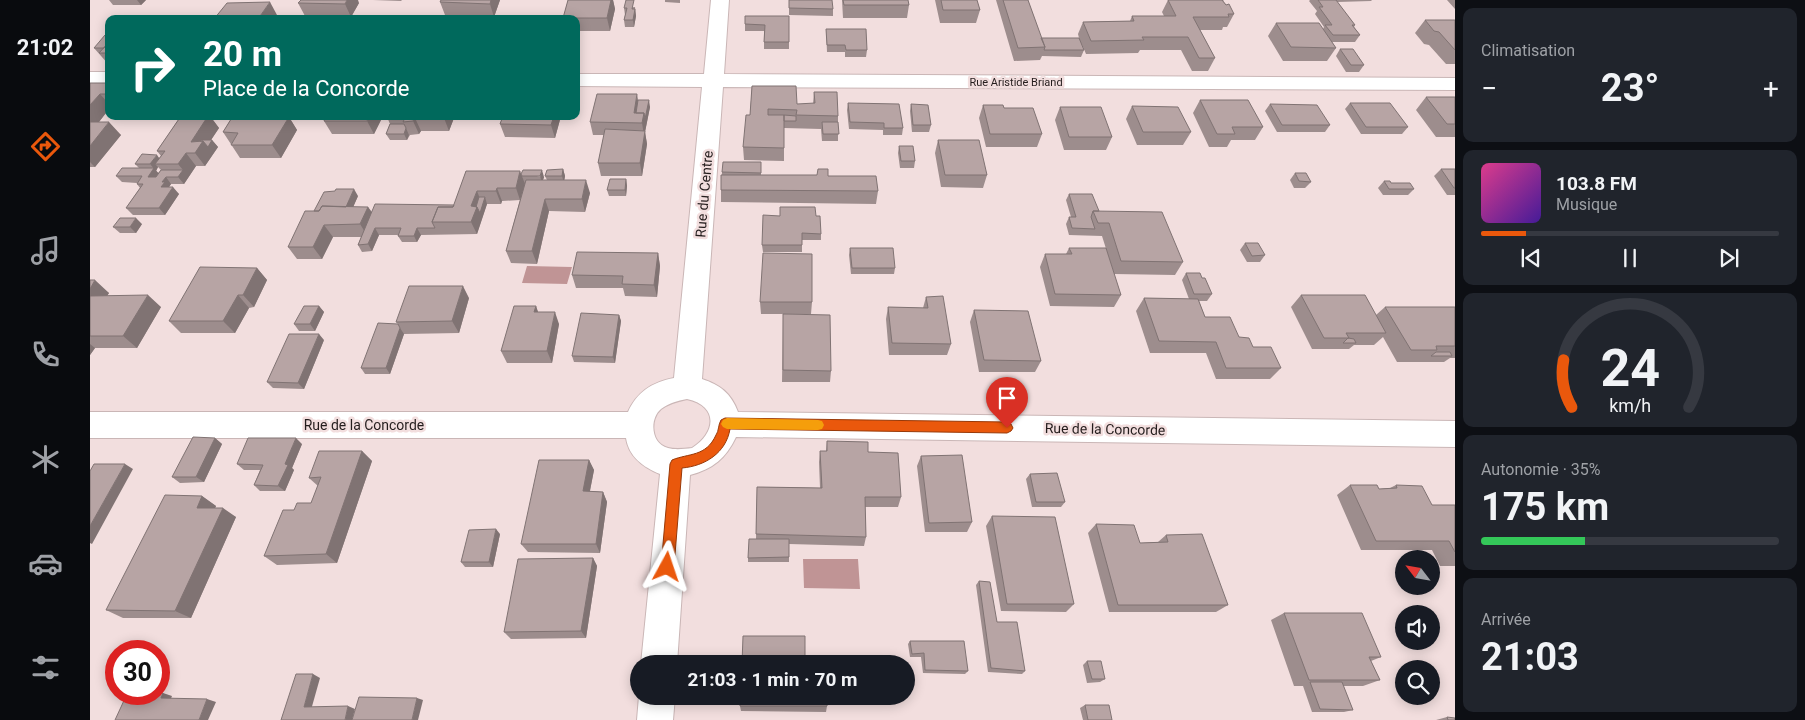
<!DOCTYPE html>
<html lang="fr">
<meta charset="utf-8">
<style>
:root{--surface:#171b24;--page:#20242c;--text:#f1f3f6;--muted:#9ea1a6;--line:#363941;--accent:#ea580c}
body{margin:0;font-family:Roboto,sans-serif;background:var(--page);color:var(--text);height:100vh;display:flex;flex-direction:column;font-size:19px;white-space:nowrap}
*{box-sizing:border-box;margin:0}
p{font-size:16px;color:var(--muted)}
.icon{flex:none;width:28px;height:28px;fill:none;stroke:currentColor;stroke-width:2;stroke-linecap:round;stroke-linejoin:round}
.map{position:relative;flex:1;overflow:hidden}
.panel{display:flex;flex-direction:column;gap:8px;padding:8px;background:#0d0f14;width:350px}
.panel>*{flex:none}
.banner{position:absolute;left:15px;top:15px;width:475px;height:105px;border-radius:10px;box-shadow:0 2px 12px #0003;background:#00695c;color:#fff;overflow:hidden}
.needle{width:32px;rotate:301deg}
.buttons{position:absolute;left:1305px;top:550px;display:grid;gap:10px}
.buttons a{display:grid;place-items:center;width:45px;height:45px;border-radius:50%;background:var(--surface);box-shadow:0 2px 12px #0003;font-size:25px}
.speed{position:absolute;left:15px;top:640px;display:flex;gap:10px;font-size:25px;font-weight:700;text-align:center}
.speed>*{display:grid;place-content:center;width:65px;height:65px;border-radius:50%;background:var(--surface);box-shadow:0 2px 12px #0003;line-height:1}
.speed .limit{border:8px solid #d22;background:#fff;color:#111}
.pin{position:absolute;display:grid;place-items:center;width:42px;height:42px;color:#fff;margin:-51px -21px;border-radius:50% 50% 50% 0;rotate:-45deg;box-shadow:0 0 5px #0007}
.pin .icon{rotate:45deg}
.me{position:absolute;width:55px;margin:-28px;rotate:5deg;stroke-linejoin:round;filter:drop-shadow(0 0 4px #0008)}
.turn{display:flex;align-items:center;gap:18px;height:105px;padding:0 15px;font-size:22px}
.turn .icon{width:65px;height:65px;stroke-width:2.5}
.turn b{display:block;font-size:35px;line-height:42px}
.big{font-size:38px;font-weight:700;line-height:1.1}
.panel .card{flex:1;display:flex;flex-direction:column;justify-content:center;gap:8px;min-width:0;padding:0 18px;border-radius:10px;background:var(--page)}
.panel .dial{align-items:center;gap:0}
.dial svg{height:130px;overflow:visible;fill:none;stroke:var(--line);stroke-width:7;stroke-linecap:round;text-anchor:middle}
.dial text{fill:var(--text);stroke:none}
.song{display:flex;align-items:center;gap:15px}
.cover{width:60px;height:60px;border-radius:8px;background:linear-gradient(135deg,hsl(330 70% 55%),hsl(260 70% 35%))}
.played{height:5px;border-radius:2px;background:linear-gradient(90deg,var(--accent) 15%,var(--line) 15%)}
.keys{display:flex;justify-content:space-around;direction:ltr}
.heat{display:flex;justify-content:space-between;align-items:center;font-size:28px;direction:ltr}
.charge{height:8px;border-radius:4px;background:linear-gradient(90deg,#34c759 35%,var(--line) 0)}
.trip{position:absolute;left:540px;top:655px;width:285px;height:50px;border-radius:25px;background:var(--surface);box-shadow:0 2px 12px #0003;font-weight:700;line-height:50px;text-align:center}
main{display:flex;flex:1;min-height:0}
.tab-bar{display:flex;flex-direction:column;width:90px;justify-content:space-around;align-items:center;background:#090b0e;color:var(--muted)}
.tab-bar .icon{width:35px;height:35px}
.tab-bar .selected{color:var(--accent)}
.tab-bar b{font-size:22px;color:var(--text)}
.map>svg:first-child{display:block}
.water{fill:#c09495}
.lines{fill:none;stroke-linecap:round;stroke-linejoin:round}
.street-casing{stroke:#cab6b6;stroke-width:2}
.street{fill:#fff;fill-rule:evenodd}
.wall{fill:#9d8d8d;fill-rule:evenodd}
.shaded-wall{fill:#807373}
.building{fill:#b7a4a4;stroke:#807373}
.route{fill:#ea580c;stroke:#983908}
.slow{fill:#f59e0b}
.labels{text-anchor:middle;stroke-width:5;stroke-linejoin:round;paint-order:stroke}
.far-street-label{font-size:11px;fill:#241d1d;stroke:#f2dede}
.street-label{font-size:14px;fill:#241d1d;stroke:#f2dede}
</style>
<main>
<nav class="tab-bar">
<b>21:02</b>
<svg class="icon selected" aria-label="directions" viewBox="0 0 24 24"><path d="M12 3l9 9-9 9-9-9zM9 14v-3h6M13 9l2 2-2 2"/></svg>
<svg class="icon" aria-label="music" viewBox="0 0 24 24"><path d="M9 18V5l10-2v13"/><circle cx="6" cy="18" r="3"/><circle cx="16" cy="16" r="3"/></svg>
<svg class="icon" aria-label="phone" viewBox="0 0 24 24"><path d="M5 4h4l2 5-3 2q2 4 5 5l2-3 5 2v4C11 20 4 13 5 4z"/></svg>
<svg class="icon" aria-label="climate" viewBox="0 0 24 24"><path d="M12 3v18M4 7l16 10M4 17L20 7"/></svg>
<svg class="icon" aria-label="car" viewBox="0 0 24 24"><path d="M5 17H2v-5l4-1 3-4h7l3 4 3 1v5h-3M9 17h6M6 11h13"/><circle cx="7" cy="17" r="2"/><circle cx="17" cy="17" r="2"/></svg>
<svg class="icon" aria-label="filters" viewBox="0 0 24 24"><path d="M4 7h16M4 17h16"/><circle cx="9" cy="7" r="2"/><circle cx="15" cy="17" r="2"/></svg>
</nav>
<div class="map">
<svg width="1365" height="720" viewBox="0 0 1365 720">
<rect width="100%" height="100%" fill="#f2dede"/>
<path class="water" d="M437,266L482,267L477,284L432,283Z
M713,559H768L770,589L714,588Z"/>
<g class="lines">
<defs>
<path id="street" d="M621,0H639L634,74L1365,78V90L633,87L612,379C630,385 641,393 648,412L1365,421V447L646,437C636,458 623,469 600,475L587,664H551L570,474C553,467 539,457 536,438H0V412H538C547,392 562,382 584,378L612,87L486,86V74H614ZM597,399C629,406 626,433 602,448C594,449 585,450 578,448C561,444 559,419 571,409C579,403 587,401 597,399Z
M0,72H19V84H0Z
M549,696H585L583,720H547Z"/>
</defs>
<use href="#street" class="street-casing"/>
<use href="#street" class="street"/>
</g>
<path class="wall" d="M19,0H56L51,5H23Z
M283,0H312L311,1Z
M351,0H410L404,17L355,15L350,2Z
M478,0H523L525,9L520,31H486V19H473Z
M550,0H590V3L575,2V0Z
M699,0L743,9V16L699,15Z
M752,0H818L819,5L817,18H753Z
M845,0H887L890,10L886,23H850Z
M906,0H938L951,38H989L988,34L993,22L1040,21L1042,16H1074L1072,12L1078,0H1134L1133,1L1144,14L1137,27H1133L1132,30H1110L1125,58L1118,71H1102L1091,50H1050L1048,53L996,54L991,42L994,50L991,57L952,56L950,60L924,61Z
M1220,0H1282L1281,1L1247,2L1265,25L1264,27L1270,35L1265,42H1242L1246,48L1237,61H1193L1178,36L1186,23L1233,29L1234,27L1225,14L1227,11L1219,1Z
M1357,0H1365V9Z
M208,3H269L261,17L215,16Z
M545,7L546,16L544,27H535L534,20L535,15L534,8Z
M655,16H699V49H674V31H655Z
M1335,20H1365V64H1356L1339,45L1334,44L1325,33Z
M736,29L777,50L776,57H755V52H737Z
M19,35V65L4,48Z
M1250,49L1274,65L1269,72H1256L1246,56Z
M0,83H19V109L9,122L31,135L5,167H0Z
M662,86L707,104H723L724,92L748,116V141H732L731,129L694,128V161L654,160L653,147L660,115Z
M1336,97H1365V137H1346L1326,110Z
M548,100L560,107L555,132L557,144L552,176H511L508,163L514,135H503L500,122Z
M1110,100L1173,127L1165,140H1141L1137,147H1119L1103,113Z
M758,103L813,128L812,135H793V130L759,129L757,110Z
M1260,103L1318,127L1312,134H1271L1255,109Z
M821,104L841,125L839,132H822L820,111Z
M1180,104L1240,125L1235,132H1187L1175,111Z
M893,105L914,108L952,134L947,147H896L889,118Z
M1042,106L1101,132L1093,145H1047L1036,119Z
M970,107L1022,137L1016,150H974L965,120Z
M91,116H120L129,128L121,140H122L128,147L115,166H106L94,184H81L79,187L89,194L75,215H43L36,208L50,188L47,184V183L32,182L26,176L49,168L45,164L69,158L71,156L67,151ZM68,167L71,170L68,173L66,171Z
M143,116H163V117H199L207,130L191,158H150L133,132Z
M236,116H293L284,134H242L234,121Z
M298,116H381L380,118H364L359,131H331L329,134L320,135L317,140H300L296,134L300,124L297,117Z
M413,116H471L465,138L415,137L410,124Z
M848,140L897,175L893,188L851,187L845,153Z
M809,146L825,161L824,168H810L808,153Z
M473,169L475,176L474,180L500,193L495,212L459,211L447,264L421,263L416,251L430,200L412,201L411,204H397L387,234L331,235L327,242H312L308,236V235H289L282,251L272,252L268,245L271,237H243L232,259H207L198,247L224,211L268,196L263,207H278L282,212L364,205L376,171L431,174L454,177L453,180H457L455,176Z
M671,169V175L738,176L788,191L786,204L631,202V190L632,172Z
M1351,169H1365V195H1357L1344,176Z
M1205,173L1221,182L1215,188H1204L1200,180Z
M536,179L537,186L536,196H519L517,190Z
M1294,181L1301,183L1324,189L1318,195H1293L1288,188Z
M979,194L1093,262L1085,275L1024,274L1012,236L979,235L976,224L979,217H981L976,200Z
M726,216L731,234V240H712V252H673L672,245Z
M52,224L46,233H30L23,227Z
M1155,243L1175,255L1170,262H1157L1150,250Z
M760,248L805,268L804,274H761L759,255Z
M979,248L1031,295L1024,307L960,306L950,267L955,254H976Z
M568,253L570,266L567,297L535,296L533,288H486L482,275Z
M167,268L177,280L164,307L159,308L145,333H91L79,321Z
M1096,273L1122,294L1117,301H1109L1115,317L1149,337L1191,368L1180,379H1126L1116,353H1060L1046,311L1054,298L1099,299L1092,280Z
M0,280L19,293L17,296L71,307L47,348H5L0,355Z
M1211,295L1286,315L1295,307H1365V358H1360L1354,362H1307L1293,337L1284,345H1264L1259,349H1222L1201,307Z
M836,297L861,344L857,355H799L796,319L798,307L833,308Z
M379,298L369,333L314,334L300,374H275L271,368L308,324L306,322Z
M670,302H722L721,314H671Z
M229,306L234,312L225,331H209L204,324Z
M446,306L448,312L469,324L462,363H417L411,351Z
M884,310L951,361L945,372H889L880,322Z
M693,314L741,371L740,382H692Z
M529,315L531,321L525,363L484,362L482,356Z
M234,340L214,389L183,388L177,382Z
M125,438L132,444L114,482L90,483L82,477Z
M737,441L778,452L811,497L808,507H775L776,537L774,546L699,544V562H658V558L666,539L667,487L730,488L729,462L730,451H736Z
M212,444L202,468L204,470L195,491H170L164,485L170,470H154L147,464Z
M272,451L282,461L247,563L187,565L174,556L204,510L221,503L228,486L219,478Z
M831,456L882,522L877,532H835L827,466Z
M499,460L504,470L500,491L513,492L517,502L510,553L438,552L431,544Z
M940,474L975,502L971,507H942L936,479Z
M1260,485L1289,489L1300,488L1306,485L1342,505H1365V566H1350L1342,550H1271L1247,495Z
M112,496L126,506L125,508L146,517L101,618H33L16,610Z
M902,516L984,604L976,612L911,611L896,526Z
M1006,524L1050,543L1068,542L1076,535L1138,605L1126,612H1019L998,533Z
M410,534L403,567H375L371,562Z
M503,558L507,566L496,638L421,639L414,632Z
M889,581L907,622L935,671L932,674L898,672L886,585Z
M1194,613L1291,657L1281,661L1290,680L1273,686H1253L1263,710L1254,712H1222L1213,686H1204L1181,620Z
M820,641L878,671L875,674L833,673L831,657H820L818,644Z
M997,661L1015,679L1010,682L997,683L993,665Z
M995,705L1022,720H993L990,708Z
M650,706H737L736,712L651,711Z
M1357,717L1365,720H1346Z"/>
<path class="shaded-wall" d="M47,0H56L51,5Z
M257,0H268L269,3L261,17L255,4Z
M401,0H410L404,17L400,4Z
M521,0H523L525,9L520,31L517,18Z
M180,2L187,15L184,19H168Z
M545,9L546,16L544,27L543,20Z
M10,94L19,104V109L5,127L0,122V105Z
M547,94L549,107L547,119L544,113Z
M559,100L560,107L555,132L557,144L552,176L550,163L554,135L552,123L554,113Z
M118,116H120L129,128L117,146L122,140L128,147L115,166L105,153L101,142Z
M279,116H293L284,134L277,121Z
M354,116H364V118L359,131L354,118Z
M464,116H471L465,138L461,125Z
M199,117L207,130L191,158L182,145Z
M325,118L331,131L329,134L323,121Z
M19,122L31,135L5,167L0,162V146Z
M316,128L319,135L317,140L314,134Z
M96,153L106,166L94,184L88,177L93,170L88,164Z
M67,155L72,162L65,164L68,167L66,171L60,164Z
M64,168L70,175L64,184L58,177Z
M473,169L475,176L474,183L472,176Z
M452,170L454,177L452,183L450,176Z
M430,171L435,184L430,200L426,188Z
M76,177L81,184L79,187H71L72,182Z
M536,179L537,186L536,196L535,190Z
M496,180L500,193L495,212L492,199Z
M83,187L89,194L75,215L69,208Z
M407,188L412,201L411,204L406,191Z
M264,189L268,196L258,219L253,213Z
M387,191L392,204L395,197L397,204L387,234L381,222V206Z
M455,199L459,211L447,264L442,251Z
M278,207L286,219L278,237L270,224Z
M46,218L52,224L46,233L40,227Z
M234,225L243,237L232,259L223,247Z
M285,228L289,235L282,251L278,244Z
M327,228L331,235L327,242L324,236Z
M568,253L570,266L567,297L564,285Z
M167,268L177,280L164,307L153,295Z
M5,280L19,293L9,308L0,300V289Z
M373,286L379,298L369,333L362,321Z
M58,295L71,307L47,348L33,336Z
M148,295L159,308L145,333L133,321Z
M229,306L234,312L225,331L220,324Z
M446,306L450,318L444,312Z
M465,312L469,324L462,363L457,351Z
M529,315L531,321L525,363L523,357Z
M310,328L314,334L300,374L296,368Z
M229,334L234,340L214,389L208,383Z
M0,344L5,348L0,355Z
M125,438L132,444L114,482L106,477Z
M206,438L212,444L202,468L204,470L195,491L188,486L195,464Z
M272,451L282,461L247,563L236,554Z
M499,460L504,470L498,500L493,491Z
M35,464L43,469L2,544L0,543V526Z
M513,492L517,502L510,553L506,544Z
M112,496L126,506L121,518L107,508Z
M133,508L146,517L101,618L85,611Z
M406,529L410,534L403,567L399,562Z
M503,558L507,566L496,638L491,631Z
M223,674L230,678L221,710L214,707Z
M73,693L82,696L80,701L71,698Z
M327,698L333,700L328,720H322Z
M117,699L126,702L118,720H109Z
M258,706L265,709L262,720H255Z"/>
<path class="building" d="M211,0H257L255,4L208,3Z
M351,0H401L400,4L350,2Z
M478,0H521L517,18H473Z
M536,0H544L542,9H545L543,20H534L537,8H534Z
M699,0H742L743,9L699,8Z
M753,0H818L819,5H754Z
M851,0H887L890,10H853Z
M913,0H938L955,47L928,48Z
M1078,0H1132L1136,5L1139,4L1144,14H1138L1139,17H1103L1125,58H1109L1098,37H1052L1054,40L1001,41L993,22L1044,21L1042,16H1086Z
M1228,0H1246L1265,25H1262L1270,35H1243L1235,25H1242L1229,7H1233Z
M180,2L168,19H124L137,3Z
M655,16H699V42H674L675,25L655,24Z
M1335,20H1365V50L1349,32L1344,31Z
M1186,23H1229L1246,48L1201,47Z
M736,29H776L777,50H756L755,45H737Z
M15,35H19V42L14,48H4Z
M951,38H989L994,50H954L955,47Z
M19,42V53H9Z
M1250,49H1263L1274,65H1261Z
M0,83H19V94H10L0,105Z
M662,86H706L707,104L725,103L724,92H747L748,116L706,115L707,110L678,109V115H694V148L653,147L656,115H660Z
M507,94H547L544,113H554L552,123L500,122Z
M1336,97H1365V124H1357Z
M548,100H559L555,119L554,113H546Z
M1110,100H1158L1173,127H1142L1145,134H1127Z
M758,103L809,104L813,128H794V123L760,122Z
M1260,103H1300L1318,127H1276Z
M821,104L838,105L841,125H823Z
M1180,104L1227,105L1240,125H1192Z
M893,105H913L914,108H943L952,134H900Z
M1042,106L1088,107L1101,132H1053Z
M970,107H1011L1022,137H979Z
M694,115L706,116V121H694Z
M91,116H118L101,142L113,141L105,153H96L88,164H65L75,151H67Z
M143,116H159L158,117H199L182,145H141L148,133L133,132Z
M236,116H279L277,121H234Z
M298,116H354V118H325L323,121L313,122L315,118L297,117Z
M413,116H464L461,125L410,124Z
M0,122H19L0,146Z
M732,122H748L749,134H733Z
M300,124H314L316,128L314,134H296Z
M515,129L555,131L550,163H508Z
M111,140H122L118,147L113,141H110Z
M848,140H889L897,175H855Z
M809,146H823L825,161H811Z
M52,154L67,155L60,164H45Z
M633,162H671V173L632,172Z
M32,168H64L58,177H66L71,170H93L88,177H76L72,182H75L71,187H83L69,208H36L53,184H47L52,176H26Z
M473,169L472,176H455L457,170Z
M728,169H738V176H786L788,191L631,190V175H727Z
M1351,169H1365V188H1364Z
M433,170H452L450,176H432L431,174Z
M376,171H430L426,188H407L406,191H387L381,206L387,207L381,222H342L348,207H363Z
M1205,173H1216L1221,182L1209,181Z
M520,179H536L535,190H517Z
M436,180H496L492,199H455L442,251H416Z
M1294,181H1300L1301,183H1320L1324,189H1299Z
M246,189H264L256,207L232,206L229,211H224L234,192L245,191Z
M979,194H1002L1009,211H1003L1001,217L1005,229L982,228L979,217H986Z
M389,197H395L390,213L387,207H386Z
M285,204L364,205L363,207H348L342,222L345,228H327L324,236H308L311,228H285L278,244L268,245Z
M232,206L278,207L270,224L234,225L223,247H198L215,211H229Z
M690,207H725L726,216H730L731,234L712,233V245H672L673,215L690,216Z
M1003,211L1072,212L1093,262L1031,261L1019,223H1008Z
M30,218H46L40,227H23Z
M1155,243H1168L1175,255L1162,256Z
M760,248H803L805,268H762Z
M979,248H1016L1031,295L965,294L955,254H982Z
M487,252L568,253L564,285L532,284L533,276L482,275Z
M673,253L722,254V302H670Z
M110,267L167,268L153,295H148L133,321H79Z
M1096,273H1110L1112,278H1115L1122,294H1104Z
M0,280H5L0,289Z
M319,286H373L362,321L306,322Z
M58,295L33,336H0V296Z
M1211,295H1275L1296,333H1256L1259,338H1234Z
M853,296L861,344L802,343L798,307L838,308L836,297Z
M1054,298L1108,299L1115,317H1140L1149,337L1159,338L1163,347H1181L1191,368H1136L1126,342L1069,341Z
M214,306H229L220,324H204Z
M424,306H446L444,312H465L457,351H411Z
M1295,307H1365V346H1346L1347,350H1321Z
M884,310L938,311L951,361L894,360Z
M491,313L529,315L523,357L482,356Z
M693,314L740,315L741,371L693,370Z
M288,323L308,324L310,328L296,368H271Z
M199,334H229L208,383L177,382Z
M1258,338L1264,339L1266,343H1253Z
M1346,352H1360L1362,356H1341Z
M103,437L125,438L106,477H82Z
M158,438H206L195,464L198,465L188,486L164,485L173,465L147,464Z
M737,441L778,442V452L808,453L811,497H775L776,537L666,534L667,487L732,488L730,451H737Z
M229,451H272L236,554L174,556L193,510H204L207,503H221L231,477L219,478Z
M872,455L882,522L839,523L831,456Z
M449,460H499L493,491L513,492L506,544H431Z
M4,464H35L0,526V471Z
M967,473L975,502H946L940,474Z
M1260,485H1287L1289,489L1307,488L1306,485L1332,486L1342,505H1365V552L1359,541H1286Z
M75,495L112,496L107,508H133L85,611L16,610Z
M902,516L965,517L984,604H917Z
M1006,524L1044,525L1050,543L1078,542L1076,535L1112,534L1138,605H1028Z
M406,529L399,562H371L379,530Z
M659,539H699V557L658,558Z
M503,558L491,631L414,632L428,559Z
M889,581L900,582L907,622H927L935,671L901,668Z
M1194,613H1272L1291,657H1279L1290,680H1219Z
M653,636H715V664H652Z
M820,641H874L878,671L835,670L834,653L822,654Z
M997,661H1011L1015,679H1002Z
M206,674H223L214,707L258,706L255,720H191Z
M1220,682H1252L1263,710L1230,709Z
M69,693H73L71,698L117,699L109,720H25L37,694H69Z
M650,696H738L737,706H650Z
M269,697L327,698L322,720H262Z
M995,705H1019L1022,720H998Z
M1357,717L1365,718V720H1358Z"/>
<path class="route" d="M635,418L917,422L921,424L923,428L921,431L917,433L640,429C636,453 615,466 592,468L584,567L582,572L577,574L573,572L571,567L580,464L582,460C599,453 616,457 626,435C629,431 628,425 631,420Z"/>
<path class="slow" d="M637,418L728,420L732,421L734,425L732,429L728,430L637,429L633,427L631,424L633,420Z"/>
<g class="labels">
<g class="far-street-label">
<text x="926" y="86">Rue Aristide Briand</text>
</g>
<g class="street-label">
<text transform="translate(614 194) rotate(-85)" y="5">Rue du Centre</text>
<text x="274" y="430">Rue de la Concorde</text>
<text transform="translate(1015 429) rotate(1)" y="5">Rue de la Concorde</text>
</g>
</g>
</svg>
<div class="buttons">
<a><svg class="needle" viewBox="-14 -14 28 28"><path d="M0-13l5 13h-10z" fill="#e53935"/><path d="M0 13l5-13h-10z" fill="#9ea1a6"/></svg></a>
<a><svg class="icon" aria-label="sound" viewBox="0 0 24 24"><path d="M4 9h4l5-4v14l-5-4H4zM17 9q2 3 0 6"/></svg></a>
<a><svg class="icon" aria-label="search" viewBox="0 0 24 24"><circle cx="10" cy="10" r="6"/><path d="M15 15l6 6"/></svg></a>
</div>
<div class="speed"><div class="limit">30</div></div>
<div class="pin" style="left:917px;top:428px;background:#d93025"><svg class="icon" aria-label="arrive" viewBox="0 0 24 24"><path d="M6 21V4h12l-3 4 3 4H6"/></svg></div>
<svg class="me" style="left:577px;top:567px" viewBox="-20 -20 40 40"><path d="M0-17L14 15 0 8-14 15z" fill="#ea580c" stroke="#fff" stroke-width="4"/></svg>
<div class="trip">21:03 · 1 min · 70 m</div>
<div class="banner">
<div class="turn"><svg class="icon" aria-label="right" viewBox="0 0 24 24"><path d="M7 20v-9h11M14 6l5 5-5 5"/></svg><div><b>20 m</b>Place de la Concorde</div></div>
</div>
</div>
<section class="panel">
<div class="card"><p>Climatisation</p>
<div class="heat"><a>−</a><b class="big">23°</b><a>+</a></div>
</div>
<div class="card">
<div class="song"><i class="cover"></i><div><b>103.8 FM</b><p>Musique</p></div></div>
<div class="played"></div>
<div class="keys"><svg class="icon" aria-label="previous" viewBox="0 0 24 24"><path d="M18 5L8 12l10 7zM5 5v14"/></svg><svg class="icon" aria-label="pause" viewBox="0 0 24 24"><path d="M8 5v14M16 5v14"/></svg><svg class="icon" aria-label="next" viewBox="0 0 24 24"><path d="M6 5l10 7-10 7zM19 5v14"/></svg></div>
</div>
<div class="card dial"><svg viewBox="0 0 100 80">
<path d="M14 69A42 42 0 1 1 86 69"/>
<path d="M14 69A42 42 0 0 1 9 40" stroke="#ea580c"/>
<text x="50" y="56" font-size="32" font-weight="700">24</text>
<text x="50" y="72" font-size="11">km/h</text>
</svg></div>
<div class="card"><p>Autonomie · 35%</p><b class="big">175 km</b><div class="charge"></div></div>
<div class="card"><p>Arrivée</p><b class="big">21:03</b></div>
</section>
</main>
